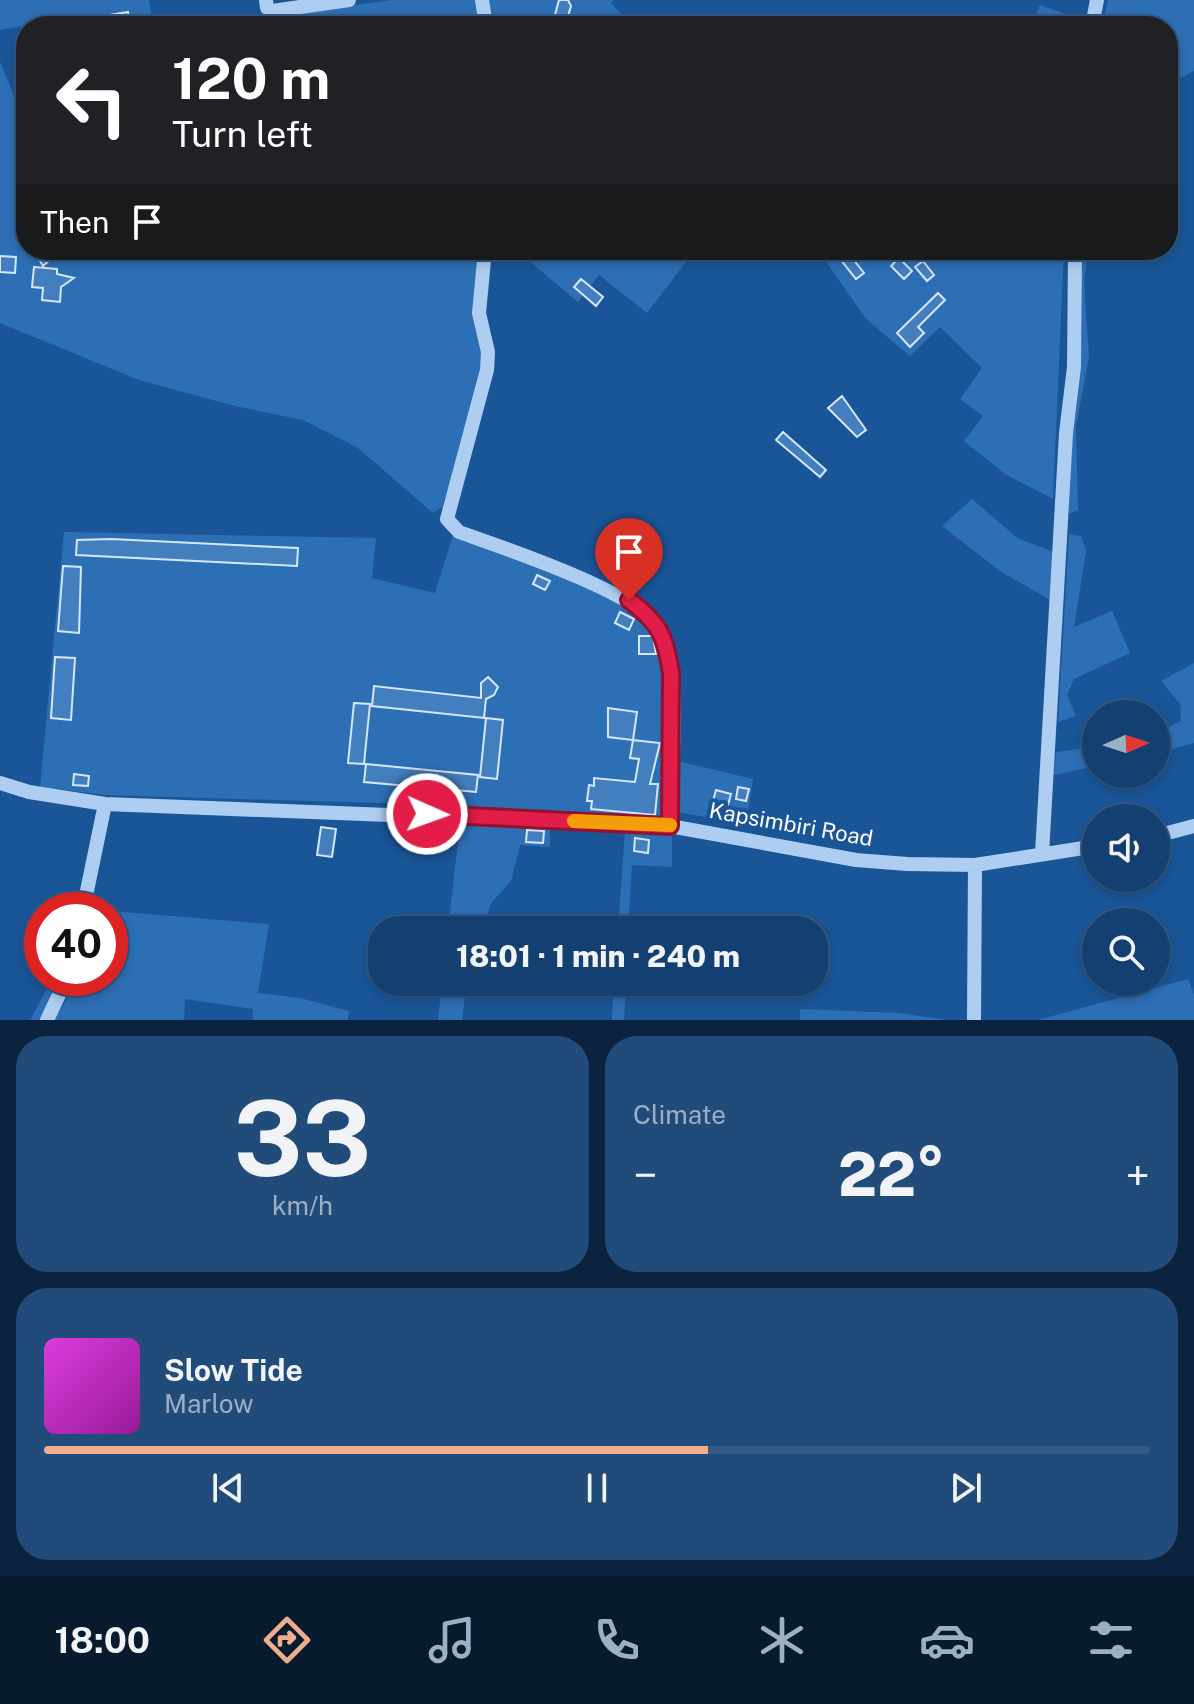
<!DOCTYPE html>
<meta charset="utf-8">
<style>
:root{--surface:#144071;--page:#214b79;--text:#f1f3f6;--muted:#9dafc3;--line:#335984;--accent:#eead8d}
body{margin:0;font-family:"Public Sans",sans-serif;background:var(--page);color:var(--text);height:100vh;display:flex;flex-direction:column;font-size:30px;white-space:nowrap}
*{box-sizing:border-box;margin:0}
p{font-size:26px;color:var(--muted)}
.icon{flex:none;width:44px;height:44px;fill:none;stroke:currentColor;stroke-width:2;stroke-linecap:round;stroke-linejoin:round}
.map{position:relative;height:1020px;overflow:hidden}
.drawer{display:flex;flex-direction:column;gap:16px;padding:16px;background:#0b233e;flex:1}
.drawer>*{flex:none}
.top-card{position:absolute;left:16px;top:16px;width:1162px;height:244px;border-radius:32px;box-shadow:0 4px 12px #0003,0 0 0 2px var(--line);background:#202124;color:#fff;overflow:hidden}
.needle{width:52px;rotate:87deg}
.buttons{position:absolute;left:1082px;top:700px;display:grid;gap:16px}
.buttons a{display:grid;place-items:center;width:88px;height:88px;border-radius:50%;background:var(--surface);box-shadow:0 4px 12px #0003,0 0 0 2px var(--line);font-size:40px}
.speed{position:absolute;left:24px;top:892px;display:flex;gap:16px;font-size:40px;font-weight:700;text-align:center}
.speed>*{display:grid;place-content:center;width:104px;height:104px;border-radius:50%;background:var(--surface);box-shadow:0 4px 12px #0003,0 0 0 2px var(--line);line-height:1}
.speed .limit{border:12px solid #d22;background:#fff;color:#111}
.pin{position:absolute;display:grid;place-items:center;width:68px;height:68px;color:#fff;margin:-82px -34px;border-radius:50% 50% 50% 0;rotate:-45deg;box-shadow:0 0 8px #0007}
.pin .icon{rotate:45deg}
.me{position:absolute;width:88px;margin:-44px;rotate:92deg;stroke-linejoin:round;filter:drop-shadow(0 0 6px #0008)}
.turn{display:flex;align-items:center;gap:28px;height:168px;padding:0 24px;font-size:36px}
.turn .icon{width:104px;height:104px;stroke-width:2.5}
.turn b{display:block;font-size:56px;line-height:68px}
.then{display:flex;align-items:center;height:76px;padding:0 24px;background:#0003;gap:16px;font-size:30px}
.big{font-size:60px;font-weight:800;line-height:1.1}
.drawer .tile{flex:1;display:flex;flex-direction:column;justify-content:center;gap:12px;min-width:0;padding:0 28px;border-radius:32px;background:var(--page)}
.drawer .dial{align-items:center;gap:0}
.dial b{font-size:104px;line-height:1}
.song{display:flex;align-items:center;gap:24px}
.cover{width:96px;height:96px;border-radius:12px;background:linear-gradient(135deg,hsl(300 70% 55%),hsl(300 70% 35%))}
.played{height:8px;border-radius:4px;background:linear-gradient(90deg,var(--accent) 60%,var(--line) 60%)}
.keys{display:flex;justify-content:space-around;direction:ltr}
.heat{display:flex;justify-content:space-between;align-items:center;font-size:44px;direction:ltr}
.drawer .tiles{flex:1;display:grid;gap:16px;grid-template-columns:1fr 1fr}
.tile:last-child{grid-column:span 2}
.trip{position:absolute;left:368px;top:916px;width:460px;height:80px;border-radius:32px;background:var(--surface);box-shadow:0 4px 12px #0003,0 0 0 2px var(--line);font-weight:800;line-height:80px;text-align:center}
.tab-bar{display:flex;height:128px;justify-content:space-around;align-items:center;background:#081a2d;color:var(--muted)}
.tab-bar .icon{width:56px;height:56px}
.tab-bar .active{color:var(--accent)}
.tab-bar b{font-size:36px;color:var(--text)}
.map>svg:first-child{display:block}
.green{fill:#2d6fb5}
.building{fill:#437ebe;stroke:#d5e7fb;stroke-width:2}
.lines{fill:none;stroke-linecap:round;stroke-linejoin:round}
.minor{stroke:#aecef1;stroke-width:14}
.route-casing{stroke:#92132f;stroke-width:20}
.route{stroke:#e11d48;stroke-width:14}
.slow{stroke:#f59e0b;stroke-width:14}
.labels{text-anchor:middle;stroke-width:8;stroke-linejoin:round;paint-order:stroke}
.street-label{font-size:22px;fill:#fff;stroke:#1a5597}
</style>
<div class="map">
<svg width="1194" height="1020" viewBox="0 0 1194 1020">
<rect width="100%" height="100%" fill="#1a5597"/>
<path class="green" d="M0,0H149L153,26H60L56,20L0,30Z
M392,0H476L480,26H265L264,17Z
M487,0H613L611,3L632,26H493Z
M1108,0H1194V71L1168,84V26H1102Z
M1040,5L1083,20L1082,26H1030Z
M0,62L20,110H26V250H480L483,355L467,432L442,507L433,513L358,448L303,420L235,406L139,380L0,323Z
M516,250H695L647,313L599,275L578,302Z
M818,250H1064L1053,499L1005,474L964,441L983,416L960,399L982,368L940,327L910,356L866,319Z
M1079,250H1088L1084,282L1089,357L1076,426L1078,510L1069,514V433Z
M972,499L1019,539L1054,552L1050,600L1000,571L942,526Z
M64,532L376,538L372,578L435,593L453,535C494,550 624,594 650,624C659,634 661,645 663,658L664,819L379,803L105,795L40,787Z
M1069,534L1081,536L1086,551L1074,627L1112,611L1130,653L1074,679L1067,695L1076,716L1058,722Z
M1194,663V743L1156,754V733L1181,721L1180,704L1161,681Z
M1096,747V766L1054,775L1056,752Z
M677,761L753,779L746,824L677,812Z
M460,823L550,828V847L520,845L511,881L492,902L481,930H448Z
M625,831L672,833V867L632,865L628,930H618Z
M110,911L269,924L258,993L300,998L349,1011L348,1020H253V1009L185,999L184,1020H54L79,978H110Z
M53,978H62L41,1020H30Z
M1188,979L1194,994V1020H1038Z
M442,982H467L462,1020H438Z
M614,982H626L624,1020H612Z
M800,1009L899,1013L947,1020H800Z"/>
<path class="building" d="M559,0H568L571,6L565,26H552Z
M128,12L130,25L98,26L97,17Z
M34,250H61L43,266Z
M833,250H846L864,273L856,279Z
M0,256L16,257L15,273L0,272Z
M899,258L912,271L904,279L891,266Z
M923,261L934,275L927,281L915,267Z
M34,267L57,269V274L74,278L61,287L60,302L42,300L43,288L32,287Z
M581,279L603,297L596,306L574,287Z
M938,293L945,300L918,327L924,333L910,347L897,333Z
M842,396L866,430L857,437L828,408Z
M783,432L826,470L820,477L776,440Z
M111,539L298,548L297,566L76,555L77,540Z
M63,566L81,567L79,633L58,631Z
M537,575L550,581L545,590L533,584Z
M620,612L634,619L629,630L615,623Z
M639,636H653L656,654H639Z
M55,657L75,658L71,720L51,718Z
M488,677L498,687L494,695L486,699L484,718L372,706L374,686L481,698V683Z
M354,703L370,704L364,764L348,763Z
M608,708L637,712L633,740L660,743L650,784H658L655,815L591,809L592,801H587L589,785L594,786V778L635,782L639,759L630,758L633,740L608,737Z
M486,718L503,720L497,779L480,777Z
M366,764L478,775L476,792L364,782Z
M74,774L89,776L88,786L73,785Z
M738,787L749,789L746,801L736,799Z
M716,790L731,794L728,805L713,801Z
M321,827L336,829L332,857L317,855Z
M527,830L544,831L543,843L526,842Z
M635,838L649,840L648,853L634,851Z"/>
<g class="lines">
<path class="minor" d="M266,0L267,8L272,11L349,0
M482,0L486,26
M1092,26L1097,0
M485,250L479,313L488,352L487,370L447,519L459,532C501,547 643,594 661,630C682,674 671,775 670,826
M0,783L29,792L105,804L670,826L856,860L907,864L975,865L1096,846
M1156,836L1194,826
M1042,854L1066,433L1074,367L1075,250
M83,910L105,804
M47,1020L67,978
M974,1020L975,865"/>
</g>
<g class="lines">
<defs>
<path id="route" d="M427,814L670,826L671,673C665,635 660,624 629,600"/>
</defs>
<use href="#route" class="route-casing"/>
<use href="#route" class="route"/>
<path class="slow" d="M574,821L670,825"/>
</g>
<g class="labels">
<g class="street-label">
<text transform="translate(791 824) rotate(10)" y="8">Kapsimbiri Road</text>
</g>
</g>
</svg>
<div class="buttons">
<a><svg class="needle" viewBox="-14 -14 28 28"><path d="M0-13l5 13h-10z" fill="#e53935"/><path d="M0 13l5-13h-10z" fill="#9dafc3"/></svg></a>
<a><svg class="icon" aria-label="sound" viewBox="0 0 24 24"><path d="M4 9h4l5-4v14l-5-4H4zM17 9q2 3 0 6"/></svg></a>
<a><svg class="icon" aria-label="search" viewBox="0 0 24 24"><circle cx="10" cy="10" r="6"/><path d="M15 15l6 6"/></svg></a>
</div>
<div class="speed"><div class="limit">40</div></div>
<div class="pin" style="left:629px;top:600px;background:#d93025"><svg class="icon" aria-label="arrive" viewBox="0 0 24 24"><path d="M6 21V4h12l-3 4 3 4H6"/></svg></div>
<svg class="me" style="left:427px;top:814px" viewBox="-20 -20 40 40"><circle r="17" fill="#e11d48" stroke="#fff" stroke-width="3"/><path d="M0-11L8 9 0 5-8 9z" fill="#fff"/></svg>
<div class="trip">18:01 · 1 min · 240 m</div>
<div class="top-card">
<div class="turn"><svg class="icon" aria-label="left" viewBox="0 0 24 24"><path d="M17 20v-9H6M10 6l-5 5 5 5"/></svg><div><b>120 m</b>Turn left</div></div>
<div class="then">Then<svg class="icon" aria-label="arrive" viewBox="0 0 24 24"><path d="M6 21V4h12l-3 4 3 4H6"/></svg></div>
</div>
</div>
<section class="drawer">
<div class="tiles">
<div class="tile dial"><b>33</b><p>km/h</p></div>
<div class="tile"><p>Climate</p>
<div class="heat"><a>−</a><b class="big">22°</b><a>+</a></div>
</div>
<div class="tile">
<div class="song"><i class="cover"></i><div><b>Slow Tide</b><p>Marlow</p></div></div>
<div class="played"></div>
<div class="keys"><svg class="icon" aria-label="previous" viewBox="0 0 24 24"><path d="M18 5L8 12l10 7zM5 5v14"/></svg><svg class="icon" aria-label="pause" viewBox="0 0 24 24"><path d="M8 5v14M16 5v14"/></svg><svg class="icon" aria-label="next" viewBox="0 0 24 24"><path d="M6 5l10 7-10 7zM19 5v14"/></svg></div>
</div>
</div>
</section>
<nav class="tab-bar">
<b>18:00</b>
<svg class="icon active" aria-label="directions" viewBox="0 0 24 24"><path d="M12 3l9 9-9 9-9-9zM9 14v-3h6M13 9l2 2-2 2"/></svg>
<svg class="icon" aria-label="music" viewBox="0 0 24 24"><path d="M9 18V5l10-2v13"/><circle cx="6" cy="18" r="3"/><circle cx="16" cy="16" r="3"/></svg>
<svg class="icon" aria-label="phone" viewBox="0 0 24 24"><path d="M5 4h4l2 5-3 2q2 4 5 5l2-3 5 2v4C11 20 4 13 5 4z"/></svg>
<svg class="icon" aria-label="climate" viewBox="0 0 24 24"><path d="M12 3v18M4 7l16 10M4 17L20 7"/></svg>
<svg class="icon" aria-label="car" viewBox="0 0 24 24"><path d="M5 17H2v-5l4-1 3-4h7l3 4 3 1v5h-3M9 17h6M6 11h13"/><circle cx="7" cy="17" r="2"/><circle cx="17" cy="17" r="2"/></svg>
<svg class="icon" aria-label="filters" viewBox="0 0 24 24"><path d="M4 7h16M4 17h16"/><circle cx="9" cy="7" r="2"/><circle cx="15" cy="17" r="2"/></svg>
</nav>
